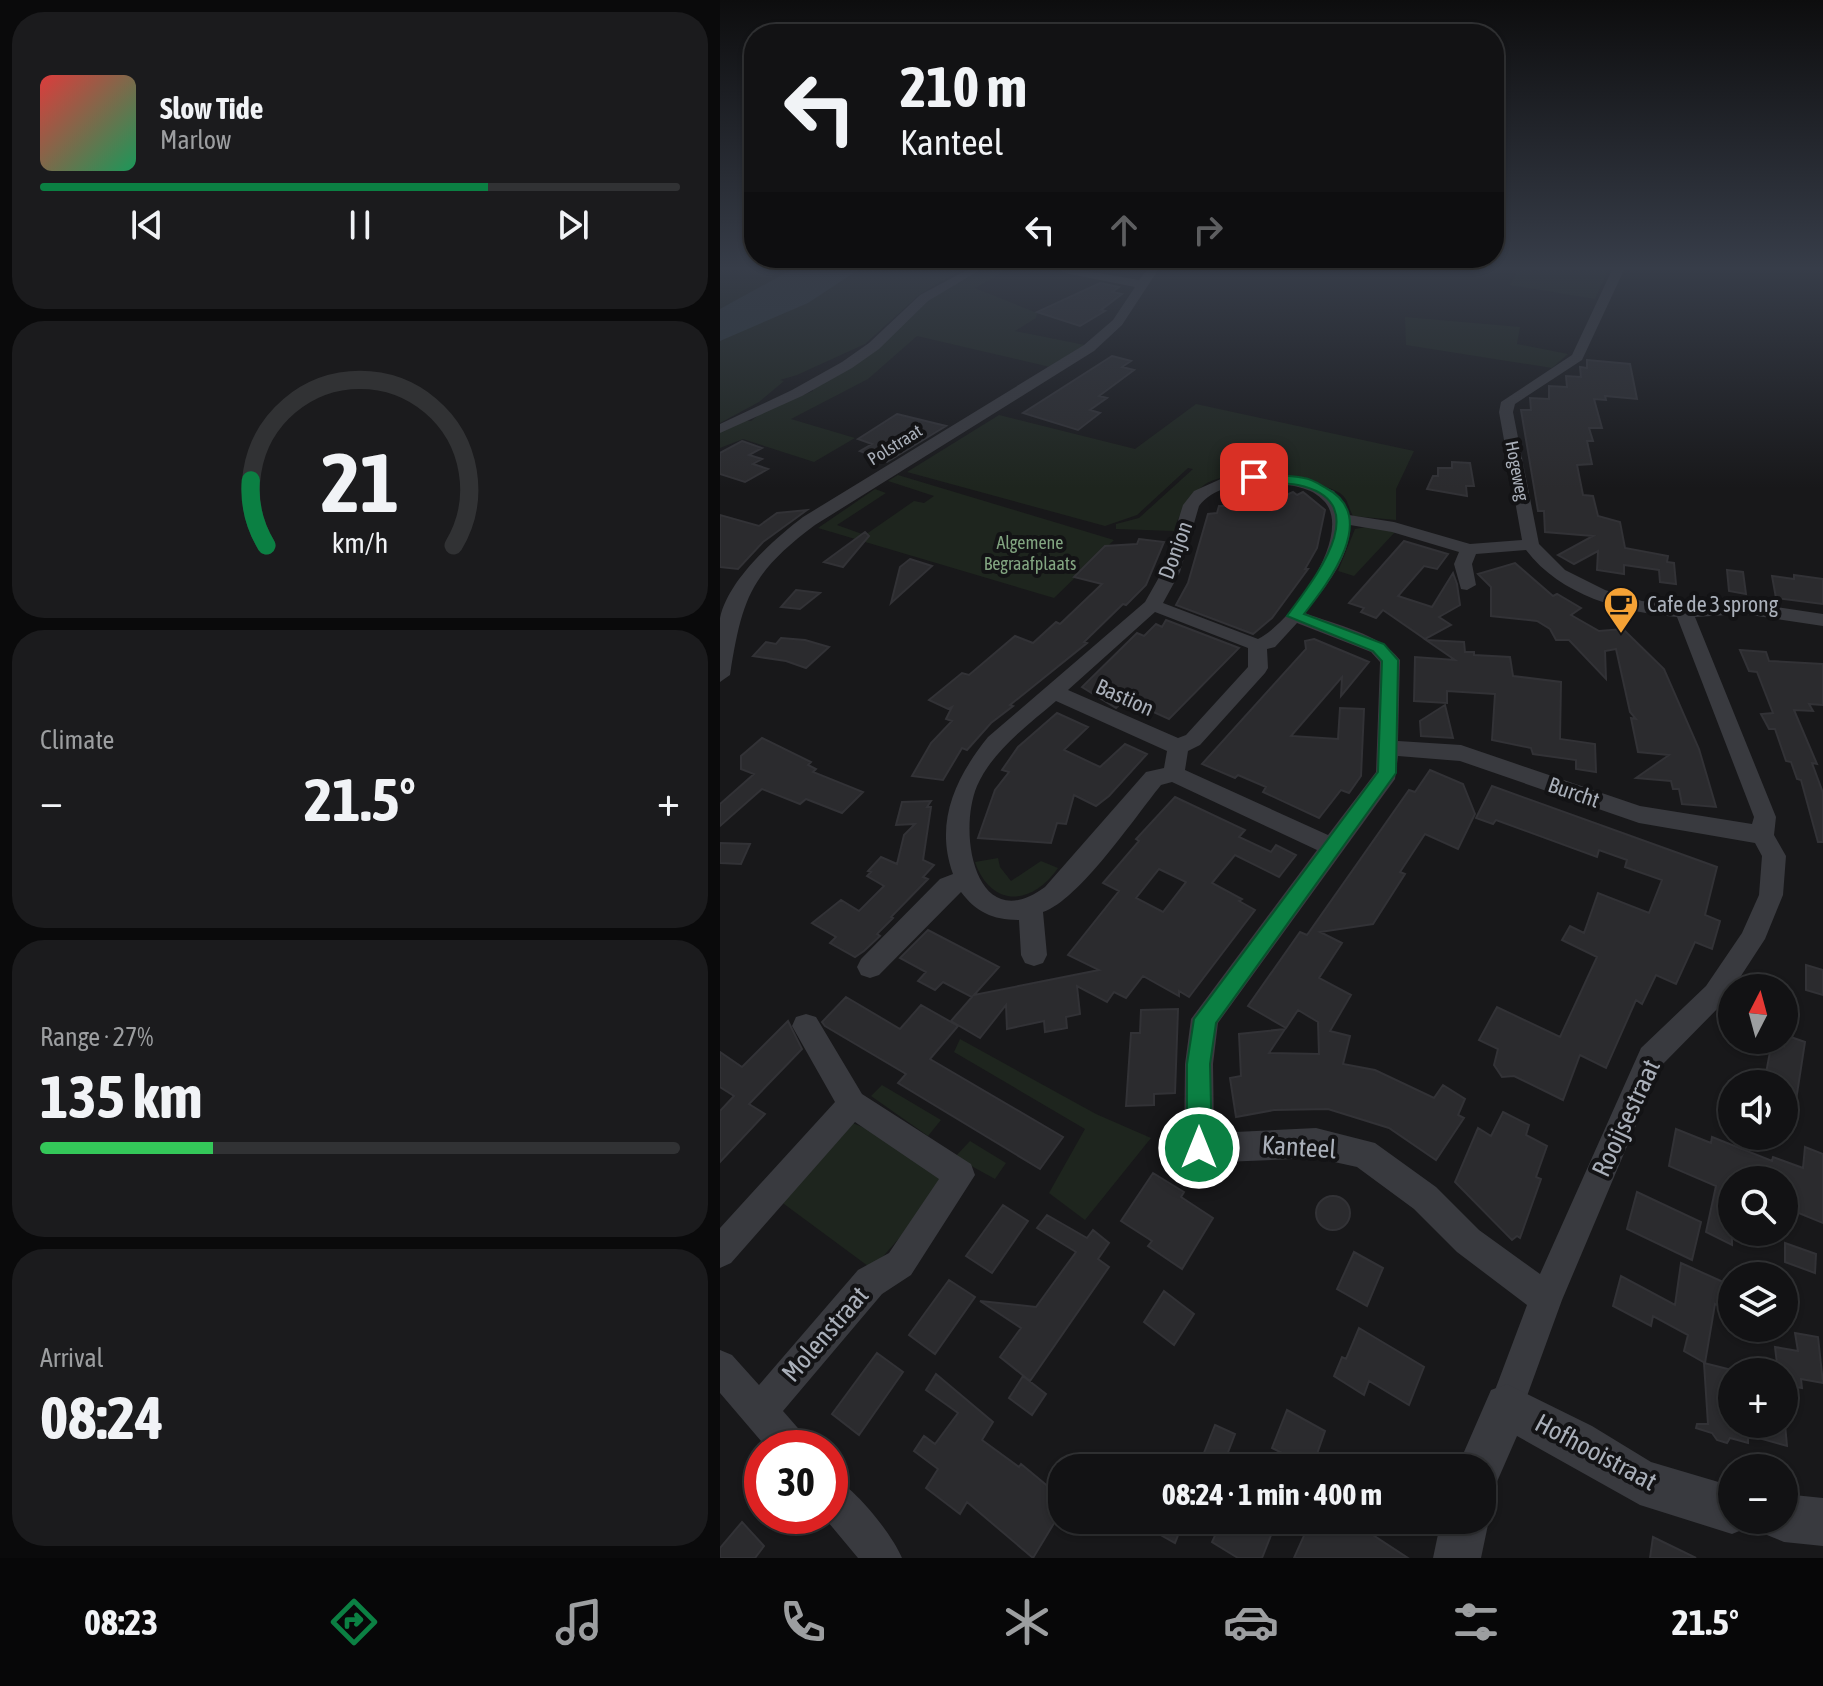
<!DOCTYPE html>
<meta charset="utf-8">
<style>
:root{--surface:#121214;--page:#1b1b1d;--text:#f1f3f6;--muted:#9c9ea0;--line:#313234;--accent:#0b8043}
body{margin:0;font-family:"Asap Condensed",sans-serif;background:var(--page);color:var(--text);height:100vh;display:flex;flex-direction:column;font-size:30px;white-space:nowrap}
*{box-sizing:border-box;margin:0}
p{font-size:26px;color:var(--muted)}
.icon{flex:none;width:44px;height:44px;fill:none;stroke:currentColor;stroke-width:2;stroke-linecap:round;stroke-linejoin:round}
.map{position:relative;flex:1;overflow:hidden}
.drawer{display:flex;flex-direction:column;gap:12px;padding:12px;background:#0a0a0b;width:720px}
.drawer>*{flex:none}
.top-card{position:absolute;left:24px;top:24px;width:760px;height:244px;border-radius:32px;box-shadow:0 2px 6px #0004,0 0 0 2px var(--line);background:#121214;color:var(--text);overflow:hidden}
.needle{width:52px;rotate:6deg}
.buttons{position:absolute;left:998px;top:974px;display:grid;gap:16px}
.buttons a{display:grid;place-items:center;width:80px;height:80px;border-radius:50%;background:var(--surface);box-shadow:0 2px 6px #0004,0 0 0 2px var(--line);font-size:40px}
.speed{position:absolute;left:24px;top:1430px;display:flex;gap:16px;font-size:40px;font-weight:700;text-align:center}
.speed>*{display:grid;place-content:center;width:104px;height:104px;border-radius:50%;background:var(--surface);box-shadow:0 2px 6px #0004,0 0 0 2px var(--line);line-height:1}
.speed .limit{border:12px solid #d22;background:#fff;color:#111}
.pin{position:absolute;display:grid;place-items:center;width:68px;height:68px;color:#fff;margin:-34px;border-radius:16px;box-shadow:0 4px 12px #0006}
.me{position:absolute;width:88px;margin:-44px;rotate:0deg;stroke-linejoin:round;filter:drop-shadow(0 0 6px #0008)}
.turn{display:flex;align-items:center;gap:28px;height:168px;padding:0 24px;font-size:36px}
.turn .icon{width:104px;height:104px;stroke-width:2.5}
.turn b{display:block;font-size:56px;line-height:68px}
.lanes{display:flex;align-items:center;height:76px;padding:0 24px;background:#0003;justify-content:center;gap:40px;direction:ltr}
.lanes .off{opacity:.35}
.big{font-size:60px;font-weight:700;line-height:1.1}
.drawer .tile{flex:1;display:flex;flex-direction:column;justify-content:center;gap:12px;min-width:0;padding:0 28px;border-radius:32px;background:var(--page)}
.drawer .dial{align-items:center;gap:0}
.dial svg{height:208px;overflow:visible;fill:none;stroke:var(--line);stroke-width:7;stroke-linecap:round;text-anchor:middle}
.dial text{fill:var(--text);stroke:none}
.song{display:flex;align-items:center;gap:24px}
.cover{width:96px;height:96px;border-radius:12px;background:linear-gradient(135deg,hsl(0 70% 55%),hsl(150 70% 35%))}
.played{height:8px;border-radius:4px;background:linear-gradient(90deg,var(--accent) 70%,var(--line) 70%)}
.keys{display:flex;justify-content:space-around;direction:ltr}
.heat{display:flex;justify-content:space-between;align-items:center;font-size:44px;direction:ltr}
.charge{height:12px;border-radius:6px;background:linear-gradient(90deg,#34c759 27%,var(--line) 0)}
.trip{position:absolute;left:328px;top:1454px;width:448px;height:80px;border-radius:32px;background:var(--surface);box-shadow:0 2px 6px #0004,0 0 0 2px var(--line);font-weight:700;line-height:80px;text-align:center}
.tab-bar{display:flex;height:128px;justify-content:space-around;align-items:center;background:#070708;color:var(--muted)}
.tab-bar .icon{width:56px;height:56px}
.tab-bar .active{color:var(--accent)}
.tab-bar b{font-size:36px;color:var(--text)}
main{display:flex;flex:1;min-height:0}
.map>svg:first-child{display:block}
.green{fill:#1e251e}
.water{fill:#2d393f}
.building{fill:#2b2b2e;stroke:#323236;stroke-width:2;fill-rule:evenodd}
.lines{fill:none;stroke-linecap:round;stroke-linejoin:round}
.minor{fill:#393a3f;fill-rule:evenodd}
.tertiary{fill:#393a3f;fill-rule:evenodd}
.route{fill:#0b8043;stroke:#07532c;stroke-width:2}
.labels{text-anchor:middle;stroke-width:8;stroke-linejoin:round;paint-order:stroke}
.far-street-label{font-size:18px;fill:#aab0ba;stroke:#131315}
.far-park-label{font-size:18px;fill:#82a581;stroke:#131315}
.street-label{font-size:22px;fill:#aab0ba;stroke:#131315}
.poi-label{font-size:22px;fill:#aab0ba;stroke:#131315;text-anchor:start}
.near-street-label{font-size:26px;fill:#aab0ba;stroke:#131315}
</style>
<main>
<section class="drawer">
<div class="tile">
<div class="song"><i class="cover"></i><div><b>Slow Tide</b><p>Marlow</p></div></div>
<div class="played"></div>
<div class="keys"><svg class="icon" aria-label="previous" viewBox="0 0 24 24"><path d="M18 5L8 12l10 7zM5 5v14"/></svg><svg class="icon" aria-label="pause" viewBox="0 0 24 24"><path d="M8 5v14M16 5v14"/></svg><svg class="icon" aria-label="next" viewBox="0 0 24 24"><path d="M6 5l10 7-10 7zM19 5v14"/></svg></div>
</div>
<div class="tile dial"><svg viewBox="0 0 100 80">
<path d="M14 69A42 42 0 1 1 86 69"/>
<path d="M14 69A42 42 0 0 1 8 44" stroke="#0b8043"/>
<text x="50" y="56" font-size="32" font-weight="700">21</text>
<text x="50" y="72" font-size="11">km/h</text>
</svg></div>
<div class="tile"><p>Climate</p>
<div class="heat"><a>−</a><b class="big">21.5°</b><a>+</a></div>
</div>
<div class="tile"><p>Range · 27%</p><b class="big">135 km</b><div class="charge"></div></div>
<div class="tile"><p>Arrival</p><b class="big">08:24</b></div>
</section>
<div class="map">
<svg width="1103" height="1558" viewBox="0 0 1103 1558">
<rect width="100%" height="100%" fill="#18181a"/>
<path class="green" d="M0,270H241L200,294L145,344L77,375L60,380L64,381L39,402L0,423Z
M256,270H287L255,288L317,313L316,318L295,331L365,345L330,367L197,336L148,379L71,419L135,438L94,462L23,439L0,448V431L24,420L31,421L45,410L93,391L92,388L227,285Z
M798,270H888L875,299L790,285Z
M685,317L800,327L797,344L848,354L832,368L686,345Z
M476,404L694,451L676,489V520L633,516C628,508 629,498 618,492C592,477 509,466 484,485C471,496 457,516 454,531L396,529V524L419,518L473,469L468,468L417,515L385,526L187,472L279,415L415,449Z
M178,475L394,540L334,598L98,528L155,489L166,493L117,525L145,535L194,501L204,503L214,496L168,481Z
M646,527L675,532L634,576L618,571L635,529Z
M278,858L280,867L291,881L321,861L338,868C312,906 271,908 255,862Z
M240,1039L376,1114L431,1138L365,1220L329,1193L365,1129L234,1052Z
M162,1085L221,1120L208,1136L151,1096Z
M128,1121L147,1129L223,1180L196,1219L152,1269L60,1201Z
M250,1141L286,1163L275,1179L235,1157Z"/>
<path class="water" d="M71,270H138L88,303L0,341V309Z"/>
<path class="building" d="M380,283L399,287L392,292L402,294L381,310L385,311L360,326L317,312Z
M392,356L411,361L402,367L414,370L379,396L387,398L370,410L380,413L358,430L303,413Z
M867,360L910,364L917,399L885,396L886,400L874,399L882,428H869L873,441H867L872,464L857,465L863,495L873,496L878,516L900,522L905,548L948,556L947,562L954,563L956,584L940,582L939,570L904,565V574L877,570L878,551L854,564L838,555L873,536L825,532L824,511H818L801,410H811L810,398L829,399V386L847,387L846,376L861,377L860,367L867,368Z
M177,414L226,426L167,462L140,451L152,444L138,439Z
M22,441L42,448L29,455L42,459L33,464L48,469L25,482L0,474V453Z
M732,462L750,463L754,486H746L747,496L707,489L713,476H718V468H732Z
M538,488L541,492L551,491L556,500L573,492L577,495L583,492L605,510L597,548L585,569H588L552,618L533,634L456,605L468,583L488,514L497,513L499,506H523L514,492Z
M87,510L43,542L18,569L0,567V515L39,526L57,513Z
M145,532L149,536L123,567L104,562Z
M419,539L444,542L426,585L406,605L403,604L364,642L367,643L290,705L293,706L271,723L247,750L242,748L223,780L192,776L211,743L232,721L226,719L232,707L228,709L209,700L242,673L249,675L295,636L313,643L336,622L340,624L382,584L354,577L385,546L417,544Z
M684,541L728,554L717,569L704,566L678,596L712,607L733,573L737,584L740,605L719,617L731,625L705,639L663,610L656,618L641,612L644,608L629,603Z
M190,559L212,566L171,603L180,567Z
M795,563L833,596L837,594L861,608L851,615L879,631L903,629L944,669L979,749L996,807L962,804L959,789H953L951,781L916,778L949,755L918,752L911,718L916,719L910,712L896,649L885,651L886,679L849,640H836L830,629L817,621L771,616V587L758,574Z
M1007,570L1023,572L1026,594L1009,591Z
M1074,575L1103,579V604L1056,598L1052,576L1074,579Z
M76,590L100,593L80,609L61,607Z
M446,620L519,648L449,719L405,699L396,708L362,687L417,633L424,636L436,624L442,627Z
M61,638L85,640L109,647L86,668L66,661L33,656L46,642L56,644Z
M594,639L649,662L621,696L622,677L571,736L618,739L620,708L644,709L641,776L629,793L621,790L599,818L543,792L546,787L518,775L515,778L482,764L586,649L585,641Z
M706,640L744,642L745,652H754V655L790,657L793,676L841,682L840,739L875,744L876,772L856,769V760L813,754L811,748L772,740L775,694L727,691V703L694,701L695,657L735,660Z
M1020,650L1046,652L1049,661L1103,664V705L1089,704L1093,711L1074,710L1097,764L1092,763L1103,793V842H1098L1081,780L1077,779L1071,762L1066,761L1055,729H1049L1041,714L1053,713L1037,672L1029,671Z
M725,705L733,738L701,736L700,721Z
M337,713L368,727L344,750L380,767L405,744L427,754L389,796L376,806L354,795L346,824L337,823L331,843L258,838L275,790L289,772L282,770L298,747Z
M42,738L91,762L88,765L96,769L93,772L143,792L122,813L86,799L80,804L42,789L0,826V804L34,774L21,769V756Z
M710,770L743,784L755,814L738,849L705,834L680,872L685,874L653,924L600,932L622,943L599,978L631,995L610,1031L630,1036L623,1064L655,1070L714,1098L723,1085L745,1099L738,1115L744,1118L716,1160L669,1128L608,1109L554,1110L516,1117L510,1078L521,1076L519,1034L565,1029L549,1053L599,1054L598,1022L578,1010L566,1028L528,1006L580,932L587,935L689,790L695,792Z
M772,786L997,867L985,915L1000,921L992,949L975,942L956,984L936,975L922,1004L916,1000L886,1068L860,1055L843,1100L794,1076L782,1077L774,1065L778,1049L759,1040L777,1007L840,1037L877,957L842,940L850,926L864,933L878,893L929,913L942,880L905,867L907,860L879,850L877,857L776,820L773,824L756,818Z
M455,797L525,830L519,837L551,852L556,845L576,855L559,877L515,855L492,883L522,899L519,901L535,910L469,997L459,991V996L423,976L406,998L394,992L387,1002L357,986L360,1014L346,1017L347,1028L325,1032L324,1021L287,1029L286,1005L260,1038L231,1021L252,997L223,982L215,990L198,981L206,972L180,958L208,930L279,967L254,995L379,970L348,955L399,891L383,883L419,841L416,839ZM439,869L466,882L443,912L416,898Z
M211,801L207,807H211L203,860L214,865L203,877L208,879L171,917L173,918L157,934L160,936L144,951L135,957L110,943L116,937L92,923L121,900L139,911L164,886L147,876L151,872L148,871L161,857L177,864L184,835L195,824L176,825L182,802Z
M0,843L30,844L21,864L0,863Z
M1086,965L1103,970V995L1086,990Z
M126,997L180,1029L201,1005L238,1026L210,1059L343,1137L320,1169L178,1083L186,1074L105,1026L102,1022Z
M458,1009L455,1093L434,1094V1105L406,1106L411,1033H420L421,1010Z
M68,1021L82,1049L29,1104L45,1114L0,1162V1111L14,1096L0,1087V1052L22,1067Z
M1065,1035L1085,1042L1073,1120L1064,1119V1084H1044L1052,1041L1064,1046Z
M783,1112L809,1125L806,1135L827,1146L816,1177L821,1179L800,1238L797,1236L792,1240L735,1182L758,1128L771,1136Z
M956,1129L991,1143L992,1137L1052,1161L1053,1157L1083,1168L1085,1147L1103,1154V1223L1064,1207V1180H1012V1245L986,1232L996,1186L949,1166Z
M433,1173L464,1192L461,1197L493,1218L462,1269L428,1246L432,1241L401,1221Z
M917,1192L981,1222L972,1260L907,1229Z
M596 1213a17 17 0 1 1 34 0a17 17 0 1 1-34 0Z
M283,1205L308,1221L272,1273L246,1256Z
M327,1215L367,1238L373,1230L389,1243L378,1259L389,1267L310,1381L280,1357L301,1328L260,1301L316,1307L356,1252L317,1228Z
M1065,1243L1096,1254L1095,1273L1065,1262Z
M634,1252L663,1268L647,1306L617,1289Z
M961,1263L1012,1286V1311L995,1304L985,1363L964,1351L968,1335L933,1316L931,1326L893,1306L901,1276L955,1305Z
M229,1280L255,1297L215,1354L189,1335Z
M444,1291L474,1314L454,1345L424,1322Z
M639,1328L704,1367L689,1405L649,1381L644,1395L614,1376L622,1357L626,1359Z
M1075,1333L1098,1337L1103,1383L1081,1379L1082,1388L1064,1385V1372H1058L1055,1347L1078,1351Z
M157,1353L183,1372L139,1435L112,1414Z
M984,1363L1012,1370V1424H1065L1067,1446L1028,1435V1443L1010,1438L1007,1443L997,1440L992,1433L976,1428L977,1424H988Z
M216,1374L273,1422L262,1440L299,1467L301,1464L342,1498V1510L313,1558L247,1502L240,1514L206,1488L218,1469L194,1451L204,1436L215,1444L238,1413L206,1390Z
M303,1376L326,1394L312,1415L289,1398Z
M567,1410L605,1431L592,1468L552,1448Z
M495,1425L515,1434L502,1468H478Z
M414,1520H464L455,1543Z
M502,1520H557L542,1558H518L492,1542Z
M591,1520H630L688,1558H574Z
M22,1522L44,1546L35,1558H0V1548Z
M933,1537L976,1558H930Z"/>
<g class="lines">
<path class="minor" d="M247,270H260L208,301L159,349L132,368L82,396L0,433V424L72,390L122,362L149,343L200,295Z
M340,270H361L419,280L427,270H438L402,325L374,351L95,525C31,573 22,598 10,675L0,682C0,661 0,638 0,618C8,580 53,540 83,517L364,345L393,320L415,287L345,273Z
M892,270H904L862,360L795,404L793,412L819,544L845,570L885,590L922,601L963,606L1024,602L1103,614V626L1024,614L975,617L1056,817L1054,835L1066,856L1063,895L1045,939L1004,1002L941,1066L842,1300L799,1418L787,1424L775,1418L769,1406L807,1305L737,1252L694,1209L637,1167L596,1158L479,1163L468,1158L464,1148L465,1064L471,1019L597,850L452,782L441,785C415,817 359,900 323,912L327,955L323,963L314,966L305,963L301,955L299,920C273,920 256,912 241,892L159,975L150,978L141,975L137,967L141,959L220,879L233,874C214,822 236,777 268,737L425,602L442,572L463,505L474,491L503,478L534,472L580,477L614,491L629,515L674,522L750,544L802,540L779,412L781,402L852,355ZM534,482C556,484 589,483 604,501C635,534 570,624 538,639L443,603L460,572L479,506C492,489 514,485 534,482ZM630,525L672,532L739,552L734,564L741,589L747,590L756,585L752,564L756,554L806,550C841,596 902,612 957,617L1034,817L1032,824L920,806L741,745L678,741L680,660C660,633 615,625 585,613C605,588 630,558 630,525ZM435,612L528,648V667L466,735L458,738L348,690ZM577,623L651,652L660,662L656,772L608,835L465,770L468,751L480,745L545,673L548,668L547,649L555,647ZM336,701L447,751L444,768L426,772L325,887C256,938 237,834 257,786C273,750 307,726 336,701ZM678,756L740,761L919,823L1035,843L1042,856L1039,895L1022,933L986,986L921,1048L820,1274L759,1230L716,1187L655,1143L596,1128L494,1133L493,1064L498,1023L675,779Z
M86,1014L96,1017L142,1094L251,1164L255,1175L191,1275L162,1294L63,1411L84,1435L89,1448H47L0,1393V1350L12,1355L39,1385L138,1270L169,1253L219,1179L135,1122L11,1263L0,1268V1228L115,1102L72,1026L76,1017Z
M110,1476C134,1486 172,1534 182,1558H138L103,1516H110Z"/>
<path class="tertiary" d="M787,1384L872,1426L931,1462L1012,1486V1520H1032L1029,1527L1012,1534L920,1505L797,1436L776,1484L762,1490V1468H737L771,1390Z
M1064,1494L1103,1498V1546L1064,1542L1047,1535L1041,1520H1064Z
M762,1503L769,1520L761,1558H713L721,1520H762Z"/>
</g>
<linearGradient id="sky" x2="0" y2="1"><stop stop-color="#0d0d0e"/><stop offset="0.55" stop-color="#373d49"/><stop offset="1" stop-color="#373d49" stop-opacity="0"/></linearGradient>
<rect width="1103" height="488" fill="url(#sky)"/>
<path class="route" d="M534,473C550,475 568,475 584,478C592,479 599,484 606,488C660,516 609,582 584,614L664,644L678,660L676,773L496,1023L490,1064L492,1148L488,1156L479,1160L471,1156L467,1148V1064L474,1019L658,772L662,661L653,651L567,616C593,580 658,502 578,485C562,482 545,483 529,480V474Z"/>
<defs>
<symbol id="cafe-pin" viewBox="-11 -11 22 30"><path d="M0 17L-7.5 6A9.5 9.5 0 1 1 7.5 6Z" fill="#f5a235" stroke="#131315"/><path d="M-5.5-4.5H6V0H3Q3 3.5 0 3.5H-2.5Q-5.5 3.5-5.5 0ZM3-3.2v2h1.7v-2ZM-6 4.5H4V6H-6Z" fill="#111"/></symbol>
</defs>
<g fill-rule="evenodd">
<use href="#cafe-pin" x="881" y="584" width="40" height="54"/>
</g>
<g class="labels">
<g class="far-street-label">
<text transform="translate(175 445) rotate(-32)" y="6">Polstraat</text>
<text transform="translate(797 471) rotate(79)" y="6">Hogeweg</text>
</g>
<g class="far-park-label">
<text x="310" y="549">Algemene<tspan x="310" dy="21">Begraafplaats</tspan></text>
</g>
<g class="street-label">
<text transform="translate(455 550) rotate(-70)" y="8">Donjon</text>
<text transform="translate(405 697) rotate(24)" y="8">Bastion</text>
<text transform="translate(854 792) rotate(19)" y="8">Burcht</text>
</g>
<g class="poi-label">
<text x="927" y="612">Cafe de 3 sprong</text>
</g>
<g class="near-street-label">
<text transform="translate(906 1118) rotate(-65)" y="9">Rooijsestraat</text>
<text transform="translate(579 1147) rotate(4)" y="9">Kanteel</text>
<text transform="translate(105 1334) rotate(-49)" y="9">Molenstraat</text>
<text transform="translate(876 1452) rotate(28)" y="9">Hofhooistraat</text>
</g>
</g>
</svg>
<div class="buttons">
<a><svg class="needle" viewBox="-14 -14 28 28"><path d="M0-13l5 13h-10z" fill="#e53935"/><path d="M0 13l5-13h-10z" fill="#9c9ea0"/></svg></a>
<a><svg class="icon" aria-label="sound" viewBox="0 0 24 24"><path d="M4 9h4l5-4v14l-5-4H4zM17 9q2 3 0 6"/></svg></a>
<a><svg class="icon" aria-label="search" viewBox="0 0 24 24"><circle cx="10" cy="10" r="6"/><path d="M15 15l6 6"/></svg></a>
<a><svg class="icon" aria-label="layers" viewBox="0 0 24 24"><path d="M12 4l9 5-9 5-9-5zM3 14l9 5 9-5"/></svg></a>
<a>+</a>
<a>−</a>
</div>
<div class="speed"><div class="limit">30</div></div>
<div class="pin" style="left:534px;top:477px;background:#d93025"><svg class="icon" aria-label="arrive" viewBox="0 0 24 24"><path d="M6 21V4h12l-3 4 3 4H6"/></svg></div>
<svg class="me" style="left:479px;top:1148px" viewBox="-20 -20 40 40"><circle r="17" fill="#0b8043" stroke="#fff" stroke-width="3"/><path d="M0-11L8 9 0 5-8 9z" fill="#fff"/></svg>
<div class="trip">08:24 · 1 min · 400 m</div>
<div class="top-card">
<div class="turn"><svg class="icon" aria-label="left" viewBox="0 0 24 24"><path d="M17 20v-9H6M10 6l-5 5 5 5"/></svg><div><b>210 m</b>Kanteel</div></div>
<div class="lanes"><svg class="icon" aria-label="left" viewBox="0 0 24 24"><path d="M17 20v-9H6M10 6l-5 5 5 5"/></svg><svg class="icon off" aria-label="ahead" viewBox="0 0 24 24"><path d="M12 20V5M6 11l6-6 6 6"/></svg><svg class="icon off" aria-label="right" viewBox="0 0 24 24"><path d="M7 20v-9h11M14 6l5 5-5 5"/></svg></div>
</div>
</div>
</main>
<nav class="tab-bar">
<b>08:23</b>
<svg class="icon active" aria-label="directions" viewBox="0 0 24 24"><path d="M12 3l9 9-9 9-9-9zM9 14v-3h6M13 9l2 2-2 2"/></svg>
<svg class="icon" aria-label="music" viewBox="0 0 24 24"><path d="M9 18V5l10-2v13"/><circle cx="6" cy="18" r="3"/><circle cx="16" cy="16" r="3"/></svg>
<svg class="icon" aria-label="phone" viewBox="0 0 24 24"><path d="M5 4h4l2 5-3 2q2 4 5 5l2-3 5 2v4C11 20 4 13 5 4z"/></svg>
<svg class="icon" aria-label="climate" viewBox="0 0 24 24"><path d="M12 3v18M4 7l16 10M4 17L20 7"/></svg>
<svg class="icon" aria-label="car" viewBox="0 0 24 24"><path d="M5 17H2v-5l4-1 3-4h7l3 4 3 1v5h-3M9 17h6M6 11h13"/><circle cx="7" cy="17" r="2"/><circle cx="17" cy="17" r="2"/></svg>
<svg class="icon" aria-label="filters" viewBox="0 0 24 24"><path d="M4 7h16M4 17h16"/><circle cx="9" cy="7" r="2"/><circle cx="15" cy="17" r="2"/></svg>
<b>21.5°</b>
</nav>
